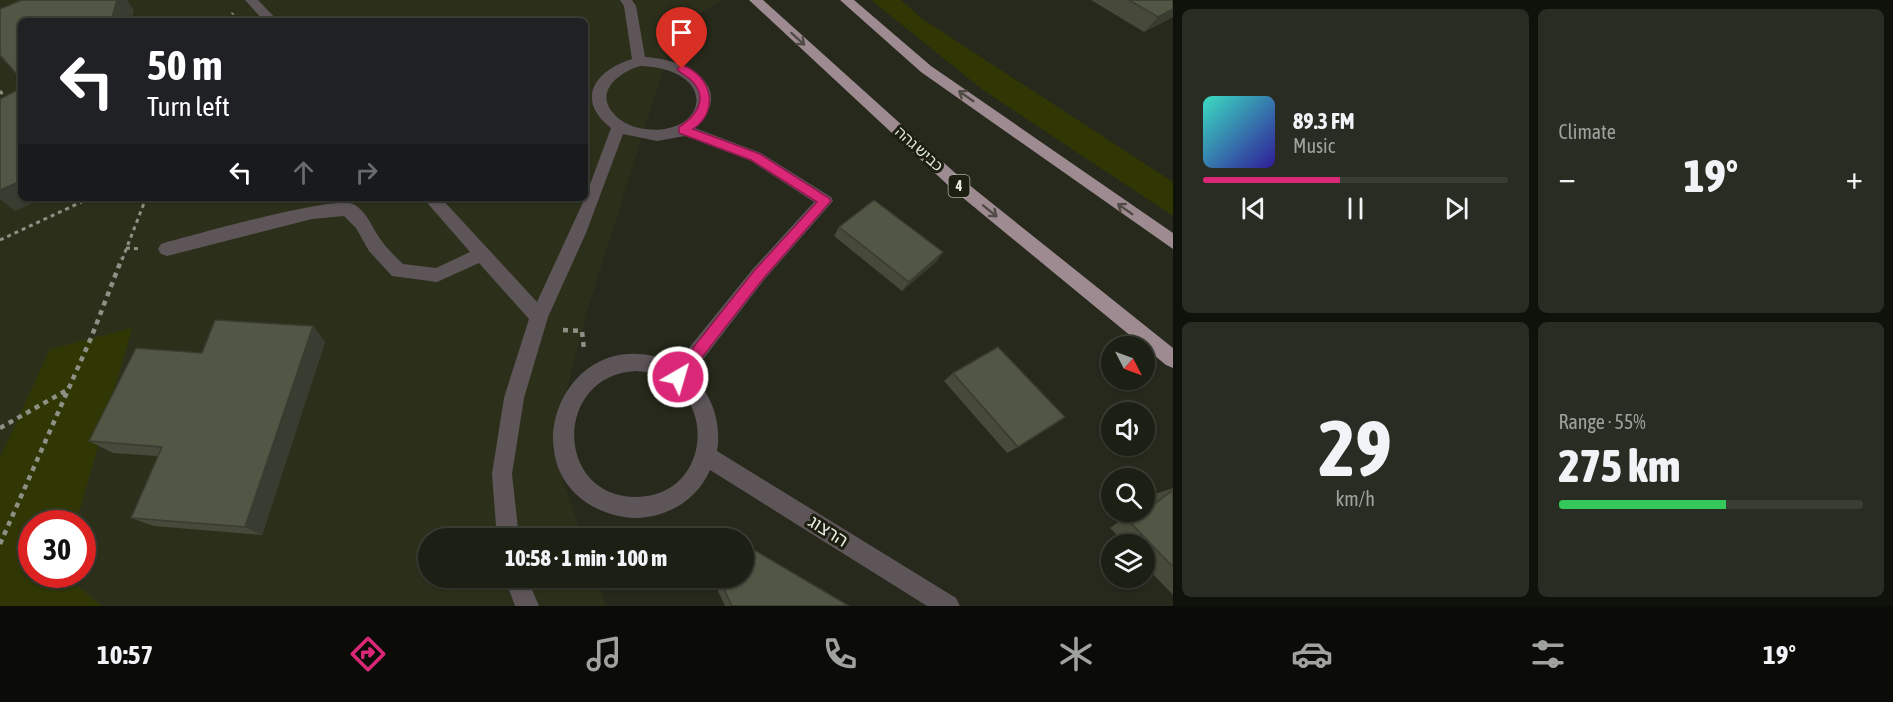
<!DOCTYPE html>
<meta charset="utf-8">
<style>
:root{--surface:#1c1f14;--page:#292c22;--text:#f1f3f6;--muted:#a0a2a0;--line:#3a3d34;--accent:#db2777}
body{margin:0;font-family:"Asap Condensed","Noto Sans Hebrew",sans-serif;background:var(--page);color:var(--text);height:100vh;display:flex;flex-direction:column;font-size:22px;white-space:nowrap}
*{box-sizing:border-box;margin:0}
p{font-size:20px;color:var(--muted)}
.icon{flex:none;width:33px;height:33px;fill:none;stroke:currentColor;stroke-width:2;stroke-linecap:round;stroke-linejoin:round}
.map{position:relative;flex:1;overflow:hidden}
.sheet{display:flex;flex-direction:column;gap:9px;padding:9px;background:#0f110b;width:720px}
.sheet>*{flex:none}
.banner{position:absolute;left:18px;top:18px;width:570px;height:183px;border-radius:9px;box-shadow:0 2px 4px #0004,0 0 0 2px var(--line);background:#202124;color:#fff;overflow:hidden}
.needle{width:39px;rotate:132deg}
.buttons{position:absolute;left:1101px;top:336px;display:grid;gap:12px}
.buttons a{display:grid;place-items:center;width:54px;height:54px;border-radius:50%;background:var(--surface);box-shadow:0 2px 4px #0004,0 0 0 2px var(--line);font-size:30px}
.speed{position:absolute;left:18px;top:510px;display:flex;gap:12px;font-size:30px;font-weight:700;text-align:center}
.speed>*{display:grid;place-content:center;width:78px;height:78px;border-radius:50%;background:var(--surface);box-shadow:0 2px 4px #0004,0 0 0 2px var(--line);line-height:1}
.speed .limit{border:9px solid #d22;background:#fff;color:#111}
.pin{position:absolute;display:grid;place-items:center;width:51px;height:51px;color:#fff;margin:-62px -26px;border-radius:50% 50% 50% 0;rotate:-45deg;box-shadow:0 0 6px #0007}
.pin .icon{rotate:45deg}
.me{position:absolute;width:66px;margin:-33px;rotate:38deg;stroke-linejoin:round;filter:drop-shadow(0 0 4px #0008)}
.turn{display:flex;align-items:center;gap:21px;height:126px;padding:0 30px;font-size:27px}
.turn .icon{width:78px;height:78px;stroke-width:2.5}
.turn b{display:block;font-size:42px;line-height:51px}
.lanes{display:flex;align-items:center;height:57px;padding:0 30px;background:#0003;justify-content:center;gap:30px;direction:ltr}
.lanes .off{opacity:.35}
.big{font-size:45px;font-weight:800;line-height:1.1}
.sheet .widget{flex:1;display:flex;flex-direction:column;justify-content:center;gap:9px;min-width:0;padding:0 21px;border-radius:9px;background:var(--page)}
.sheet .dial{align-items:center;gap:0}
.dial b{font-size:78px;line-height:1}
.song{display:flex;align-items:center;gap:18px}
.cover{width:72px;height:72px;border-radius:9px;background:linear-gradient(135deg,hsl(170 70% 55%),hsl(250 70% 35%))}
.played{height:6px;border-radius:3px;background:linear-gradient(90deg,var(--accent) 45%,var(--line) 45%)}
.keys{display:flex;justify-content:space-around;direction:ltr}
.heat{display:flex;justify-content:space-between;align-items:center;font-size:33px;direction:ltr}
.charge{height:9px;border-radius:4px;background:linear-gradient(90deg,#34c759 55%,var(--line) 0)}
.sheet .tiles{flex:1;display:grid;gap:9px;grid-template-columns:repeat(2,1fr)}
.trip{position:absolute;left:418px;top:528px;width:336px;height:60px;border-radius:30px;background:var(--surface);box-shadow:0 2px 4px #0004,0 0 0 2px var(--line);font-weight:800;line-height:60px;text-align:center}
.tab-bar{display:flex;height:96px;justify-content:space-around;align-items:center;background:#0b0c08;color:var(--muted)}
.tab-bar .icon{width:42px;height:42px}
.tab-bar .active{color:var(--accent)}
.tab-bar b{font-size:27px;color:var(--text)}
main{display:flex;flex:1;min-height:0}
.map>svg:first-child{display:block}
.built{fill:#2c301b;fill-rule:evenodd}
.green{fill:#303705}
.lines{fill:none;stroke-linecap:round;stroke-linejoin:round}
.path-far1{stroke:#8e9085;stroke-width:3;stroke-dasharray:4 4;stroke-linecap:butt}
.path{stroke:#8e9085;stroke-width:4.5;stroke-dasharray:5 5;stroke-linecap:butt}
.minor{fill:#5e5559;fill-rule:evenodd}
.trunk{fill:#9e8b92;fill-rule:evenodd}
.wall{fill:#474a3b}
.shaded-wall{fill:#393c30}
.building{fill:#525645;stroke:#393c30;stroke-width:1.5}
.oneway{stroke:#514b45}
.route{fill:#db2777;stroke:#8e194d;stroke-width:1.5}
.labels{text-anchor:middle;stroke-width:6;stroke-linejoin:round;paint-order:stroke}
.shield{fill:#1d2011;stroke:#acafa4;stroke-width:1.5}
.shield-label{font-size:14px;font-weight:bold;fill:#eaece3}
.street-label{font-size:15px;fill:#eaece3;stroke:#1d2011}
.near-street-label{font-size:18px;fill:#eaece3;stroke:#1d2011}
</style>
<main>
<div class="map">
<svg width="1173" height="606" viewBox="0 0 1173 606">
<rect width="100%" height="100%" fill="#26291b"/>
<path class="built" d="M0,0H721L676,29L586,315L552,449L583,538H429V578H596L606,606H0ZM21,21H585V198H21ZM32,524H82V574H32Z"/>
<path class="green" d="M871,0H901L921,18L1173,182V216L983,90Z
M132,328L76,523L32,524V574L64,575L102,606H0V458L50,349Z"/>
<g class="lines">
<path class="path-far1" d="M228,21L233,13
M0,91L7,100
M0,240L90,198
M126,248L142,249
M122,260L146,198"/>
<path class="path" d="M563,330L582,331L584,350
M0,428L67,390
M0,544L91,338L122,258"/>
<path class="minor" d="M245,0H258L278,21H264Z
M620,0H632L636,6L645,57C686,59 738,86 695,128L761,153L831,197L833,201L764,280L691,375C712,394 722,423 717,451L956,598L960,606H927L710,470C699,496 675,513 647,517C630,520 614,516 598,509C506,466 567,313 676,364L752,270L814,202L751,161L685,136L657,141L623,134L586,233L548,317L524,398L512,474L519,538H497L492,474L504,398L529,319L479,263L437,282L392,276L369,251L356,228L344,216L312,219L167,256L161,254L158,249L161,244L167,242C194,235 335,195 353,204C367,211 372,228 381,240C387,249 395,256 403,264L436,268L470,252L423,198H441L537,302L585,198L611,128C574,99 596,70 632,59L624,6ZM641,66C722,70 706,137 646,129C634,128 622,123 614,114C593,92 620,71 641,66ZM636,371C720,375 717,499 634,497C554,495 554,375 636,371Z
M505,578H527L539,606H515Z"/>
<path class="trunk" d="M749,0H763L963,180L1173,348V368L1166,365L951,188Z
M840,0H854L931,66L1173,233V249L921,72Z"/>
</g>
<path class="wall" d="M1091,0H1173V17L1144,32Z
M839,227L943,252L936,262L902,291L834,236Z
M313,326L325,342L262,535L154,526L131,518L158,456L113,453L89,441L202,353Z
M953,373L1018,447L1007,453L944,381Z
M1173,488V595L1144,565V544H1126L1110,528L1132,512H1144V502L1155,494Z
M712,578H744L849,606H725Z"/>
<path class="shaded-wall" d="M117,0H127L134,10L131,21H111Z
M1173,9V17L1144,32L1158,17Z
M21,181V198H45L15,211L0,199V190Z
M943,252L936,262L902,291L909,282Z
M313,326L325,342L262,535L245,527Z"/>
<path class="building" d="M22,0H117L111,21H21V79L0,55V9Z
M1129,0H1173V9L1158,17Z
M21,88V181L0,190V99Z
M874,200L943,252L909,282L839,227Z
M215,320L313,326L245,527L131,518L162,447L89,441L136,348L202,353Z
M998,347L1065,417L1018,447L953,373Z
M1173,490V567L1130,522Z
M744,547H749L849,606H732L719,578H744Z"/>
<defs><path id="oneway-shaft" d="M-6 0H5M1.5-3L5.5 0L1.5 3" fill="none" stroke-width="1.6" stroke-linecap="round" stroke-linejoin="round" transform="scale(1.5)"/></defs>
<g class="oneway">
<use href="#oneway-shaft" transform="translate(798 39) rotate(42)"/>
<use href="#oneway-shaft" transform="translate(966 96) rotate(-145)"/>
<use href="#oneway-shaft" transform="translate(1125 209) rotate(-145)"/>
<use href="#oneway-shaft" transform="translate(990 211) rotate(39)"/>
</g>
<path class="route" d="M682,65C712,76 720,111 693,129L760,154L829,198L831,201L763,279L683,382L678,384L673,382L671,377L673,373L754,271L817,202L751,160L679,133V127C696,116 709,99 692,81C687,76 681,74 677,69Z"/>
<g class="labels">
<rect class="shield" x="948.5" y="175" width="21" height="22" rx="4.5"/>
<g class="shield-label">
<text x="959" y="191">4</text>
</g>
<g class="street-label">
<text transform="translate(919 149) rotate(42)" y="5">כביש גהה</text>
</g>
<g class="near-street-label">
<text transform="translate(828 531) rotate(32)" y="6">הרצוג</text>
</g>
</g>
</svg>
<div class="buttons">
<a><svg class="needle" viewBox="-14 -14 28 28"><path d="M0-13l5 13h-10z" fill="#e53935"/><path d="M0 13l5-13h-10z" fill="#a0a2a0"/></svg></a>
<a><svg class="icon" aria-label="sound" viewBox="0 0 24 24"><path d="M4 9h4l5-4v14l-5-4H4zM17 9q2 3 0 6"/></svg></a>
<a><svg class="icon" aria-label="search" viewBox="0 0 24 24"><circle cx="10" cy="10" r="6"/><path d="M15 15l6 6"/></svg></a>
<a><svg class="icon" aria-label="layers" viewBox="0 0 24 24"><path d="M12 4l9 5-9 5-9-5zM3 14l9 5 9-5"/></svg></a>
</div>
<div class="speed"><div class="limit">30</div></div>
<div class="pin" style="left:682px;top:69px;background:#d93025"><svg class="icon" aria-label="arrive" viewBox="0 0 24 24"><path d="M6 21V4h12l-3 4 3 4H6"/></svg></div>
<svg class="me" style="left:678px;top:377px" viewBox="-20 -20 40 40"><circle r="17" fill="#db2777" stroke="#fff" stroke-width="3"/><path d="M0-11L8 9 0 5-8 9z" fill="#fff"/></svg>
<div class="trip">10:58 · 1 min · 100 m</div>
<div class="banner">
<div class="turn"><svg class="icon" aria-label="left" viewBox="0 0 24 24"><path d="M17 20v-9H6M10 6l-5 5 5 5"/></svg><div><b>50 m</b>Turn left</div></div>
<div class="lanes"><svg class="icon" aria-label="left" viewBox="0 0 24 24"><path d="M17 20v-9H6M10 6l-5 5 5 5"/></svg><svg class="icon off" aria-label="ahead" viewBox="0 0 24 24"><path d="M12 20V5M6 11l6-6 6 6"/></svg><svg class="icon off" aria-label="right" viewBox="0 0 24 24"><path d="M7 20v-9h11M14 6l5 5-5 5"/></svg></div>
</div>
</div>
<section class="sheet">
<div class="tiles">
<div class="widget">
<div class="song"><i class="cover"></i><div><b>89.3 FM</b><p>Music</p></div></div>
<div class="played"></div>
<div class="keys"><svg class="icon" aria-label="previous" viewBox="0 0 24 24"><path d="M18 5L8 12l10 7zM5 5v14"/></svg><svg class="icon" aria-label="pause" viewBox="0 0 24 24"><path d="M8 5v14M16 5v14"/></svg><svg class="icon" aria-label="next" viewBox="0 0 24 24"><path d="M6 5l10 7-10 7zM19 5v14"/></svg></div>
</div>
<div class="widget"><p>Climate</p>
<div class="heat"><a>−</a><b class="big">19°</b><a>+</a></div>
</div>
<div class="widget dial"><b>29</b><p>km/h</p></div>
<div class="widget"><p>Range · 55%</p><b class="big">275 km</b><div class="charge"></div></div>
</div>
</section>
</main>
<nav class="tab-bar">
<b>10:57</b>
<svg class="icon active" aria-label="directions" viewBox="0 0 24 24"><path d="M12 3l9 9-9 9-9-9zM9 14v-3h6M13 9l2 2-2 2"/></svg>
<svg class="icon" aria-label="music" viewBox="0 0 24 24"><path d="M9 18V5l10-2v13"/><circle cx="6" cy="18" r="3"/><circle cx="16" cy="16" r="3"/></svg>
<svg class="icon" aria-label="phone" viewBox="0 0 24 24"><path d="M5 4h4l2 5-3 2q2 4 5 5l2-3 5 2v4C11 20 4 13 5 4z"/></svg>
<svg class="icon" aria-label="climate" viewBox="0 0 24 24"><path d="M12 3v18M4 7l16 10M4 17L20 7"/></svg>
<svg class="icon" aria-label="car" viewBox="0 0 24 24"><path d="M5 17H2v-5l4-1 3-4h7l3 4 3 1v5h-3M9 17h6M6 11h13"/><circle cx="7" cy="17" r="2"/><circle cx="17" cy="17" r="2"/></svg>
<svg class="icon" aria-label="filters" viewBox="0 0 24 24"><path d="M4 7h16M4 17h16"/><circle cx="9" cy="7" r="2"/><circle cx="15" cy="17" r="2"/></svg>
<b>19°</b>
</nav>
